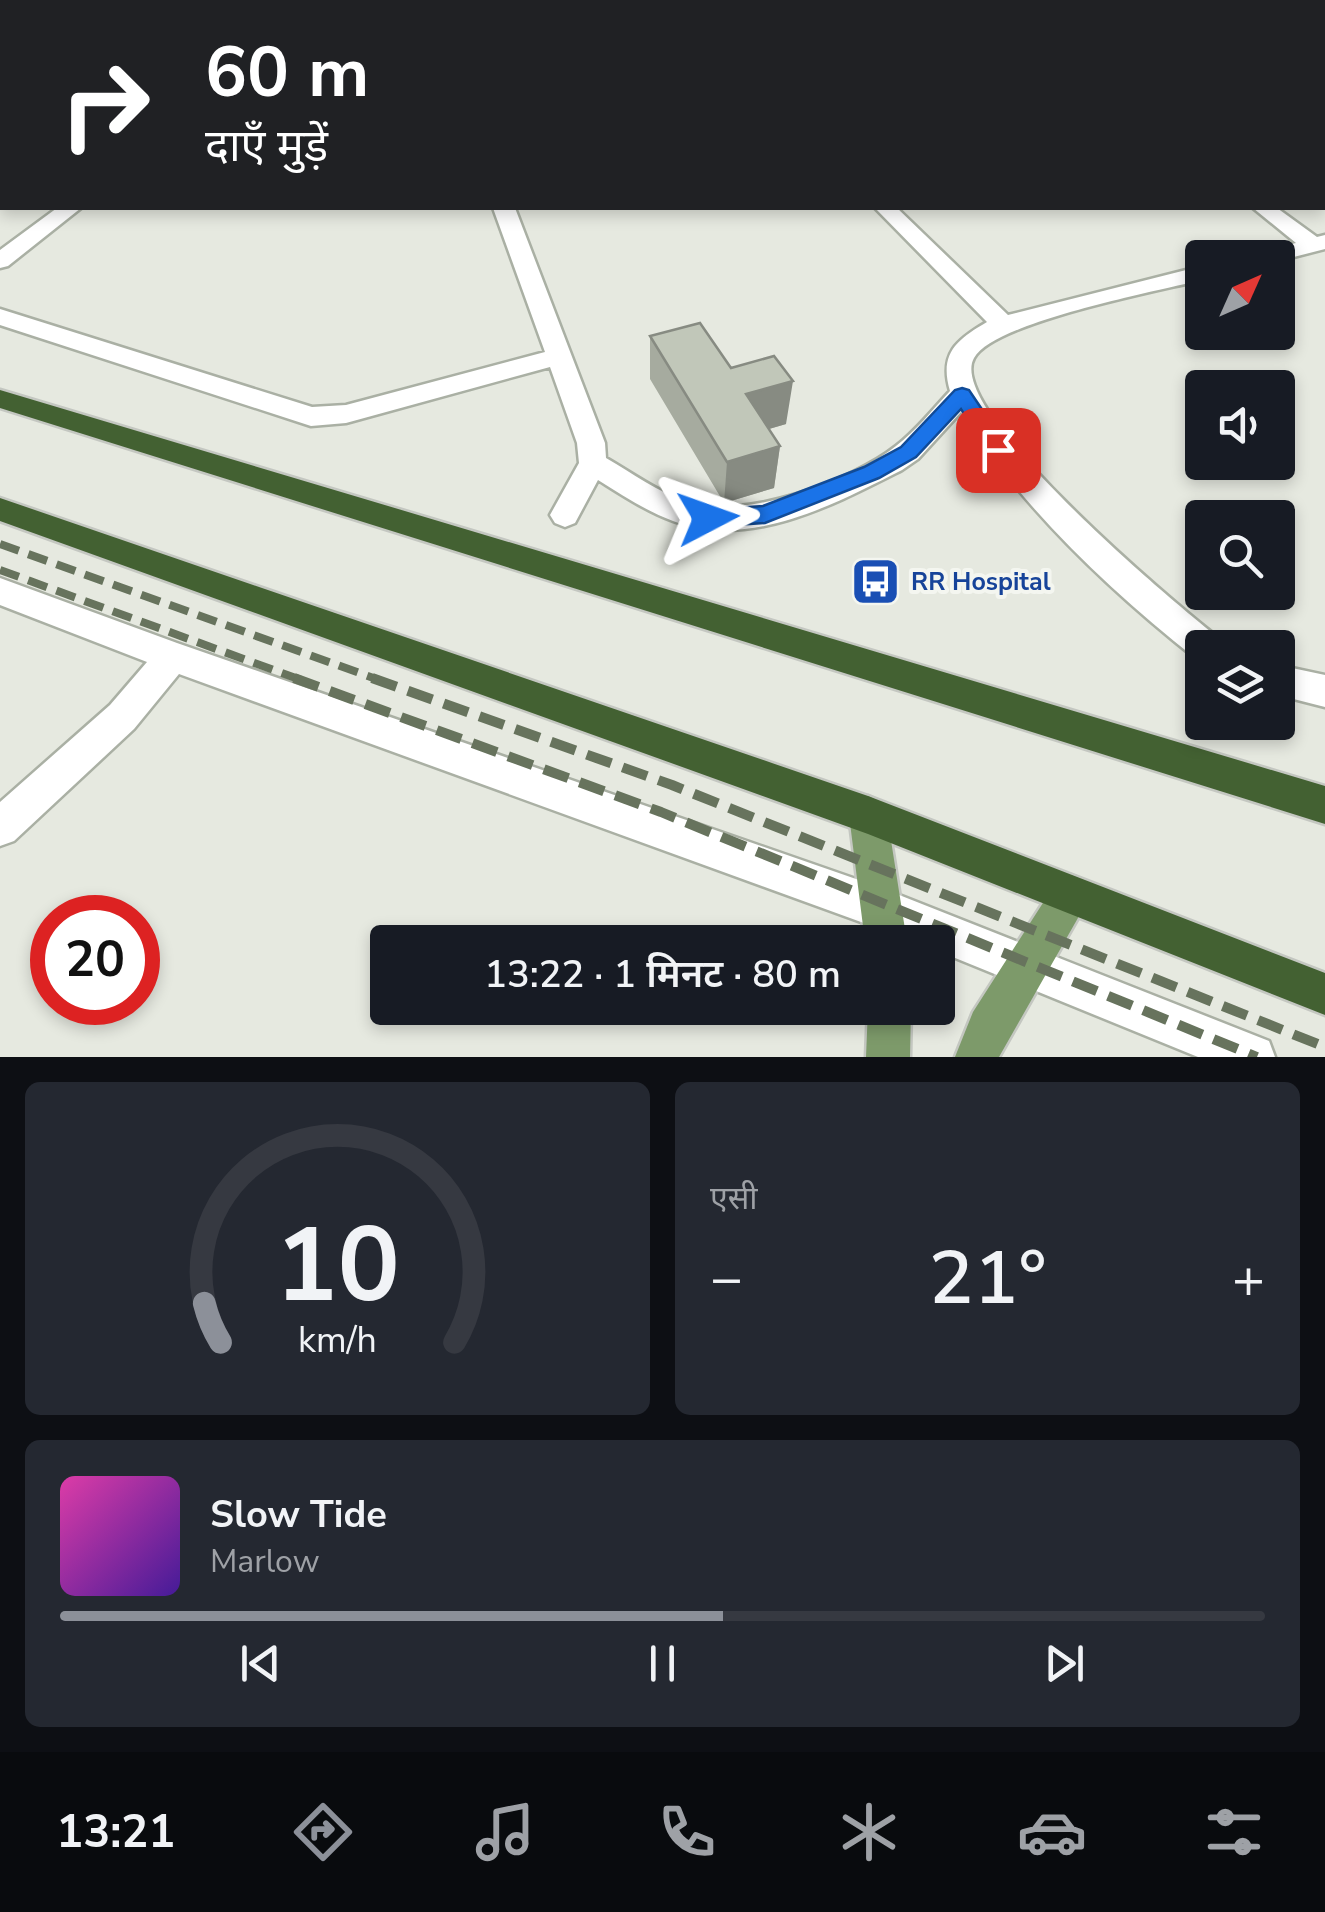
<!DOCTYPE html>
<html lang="hi">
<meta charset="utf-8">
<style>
:root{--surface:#171b24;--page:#242831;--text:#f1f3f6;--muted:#9ea1a6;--line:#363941;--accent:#8c9099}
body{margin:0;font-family:"Nunito Sans","Noto Sans Devanagari",sans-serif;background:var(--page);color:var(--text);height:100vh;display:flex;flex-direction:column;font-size:38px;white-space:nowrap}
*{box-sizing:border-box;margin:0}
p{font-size:32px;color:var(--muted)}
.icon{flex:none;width:55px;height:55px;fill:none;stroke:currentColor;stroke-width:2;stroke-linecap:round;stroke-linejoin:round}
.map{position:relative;height:1057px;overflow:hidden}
.sheet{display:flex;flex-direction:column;gap:25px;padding:25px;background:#0d0f14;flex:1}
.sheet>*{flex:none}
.hud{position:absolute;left:0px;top:0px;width:1325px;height:210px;box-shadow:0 5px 15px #0003;background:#202124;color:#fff;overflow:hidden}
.needle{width:65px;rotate:45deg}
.fabs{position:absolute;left:1185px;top:240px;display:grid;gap:20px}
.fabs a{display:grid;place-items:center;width:110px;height:110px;border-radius:10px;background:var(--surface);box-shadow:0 5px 15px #0003;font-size:50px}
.speed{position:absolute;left:30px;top:895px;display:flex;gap:20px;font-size:50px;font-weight:700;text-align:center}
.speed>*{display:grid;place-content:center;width:130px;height:130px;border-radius:50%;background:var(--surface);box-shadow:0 5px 15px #0003;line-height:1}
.speed .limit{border:15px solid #d22;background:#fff;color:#111}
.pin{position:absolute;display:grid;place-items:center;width:85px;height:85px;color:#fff;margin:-42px;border-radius:20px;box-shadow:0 5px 15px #0006}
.me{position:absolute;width:110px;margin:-55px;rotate:86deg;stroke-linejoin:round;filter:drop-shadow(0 0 8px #0008)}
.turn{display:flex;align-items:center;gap:35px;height:210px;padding:0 40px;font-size:45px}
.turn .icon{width:130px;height:130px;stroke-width:2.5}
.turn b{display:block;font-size:70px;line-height:85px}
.big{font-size:75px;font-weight:600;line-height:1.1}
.sheet .card{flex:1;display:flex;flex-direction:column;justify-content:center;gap:15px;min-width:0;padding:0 35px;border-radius:15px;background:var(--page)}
.sheet .dial{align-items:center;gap:0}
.dial svg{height:260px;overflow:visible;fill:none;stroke:var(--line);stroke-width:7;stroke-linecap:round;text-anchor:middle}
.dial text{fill:var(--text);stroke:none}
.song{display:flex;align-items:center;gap:30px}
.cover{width:120px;height:120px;border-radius:15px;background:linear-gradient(135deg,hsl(320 70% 55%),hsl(260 70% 35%))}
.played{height:10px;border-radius:5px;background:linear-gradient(90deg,var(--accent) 55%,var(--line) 55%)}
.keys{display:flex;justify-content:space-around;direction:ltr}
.heat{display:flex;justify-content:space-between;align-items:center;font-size:55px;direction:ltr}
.sheet .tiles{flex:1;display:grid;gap:25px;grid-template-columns:1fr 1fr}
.card:last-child{grid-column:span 2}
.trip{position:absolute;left:370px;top:925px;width:585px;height:100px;border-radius:10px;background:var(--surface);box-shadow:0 5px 15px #0003;font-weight:600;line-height:100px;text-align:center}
.tab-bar{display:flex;height:160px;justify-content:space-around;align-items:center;background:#090b0e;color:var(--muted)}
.tab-bar .icon{width:70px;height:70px}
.tab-bar .current{color:var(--accent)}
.tab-bar b{font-size:45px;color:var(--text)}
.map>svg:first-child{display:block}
.green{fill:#d5d8bb}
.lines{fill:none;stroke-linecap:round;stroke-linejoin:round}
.minor-casing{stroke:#aab0a4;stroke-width:5}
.major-casing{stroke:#c4c7c1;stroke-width:5}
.highway-casing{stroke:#c4c7c1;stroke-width:5}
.minor{fill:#fff;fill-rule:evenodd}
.major{fill:#7d9a6a;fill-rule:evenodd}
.highway{fill:#436132;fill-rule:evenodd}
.rail-far1{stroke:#67735d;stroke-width:8;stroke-dasharray:20 10;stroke-linecap:butt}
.rail{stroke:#67735d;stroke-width:10;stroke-dasharray:26 12;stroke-linecap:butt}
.wall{fill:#a6ab9f}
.shaded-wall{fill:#878b82}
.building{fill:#c1c7b9;stroke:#878b82;stroke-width:2.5}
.route{fill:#1a73e8;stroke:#114b97;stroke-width:2.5}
.labels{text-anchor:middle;stroke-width:8;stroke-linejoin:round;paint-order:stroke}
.transit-label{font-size:25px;font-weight:bold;fill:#164399;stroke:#f4f6f0;text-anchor:start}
</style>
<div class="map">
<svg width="1325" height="1057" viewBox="0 0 1325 1057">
<rect width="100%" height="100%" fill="#e6e9e0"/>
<path class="green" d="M428,0H992L996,2H430Z"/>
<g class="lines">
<defs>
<path id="minor" d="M119,0H135V2H120Z
M409,0H425L426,2H411Z
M1003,0H1021L1023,2H1005Z
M1281,0H1301L1303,2H1283Z
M1322,10L1325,11V22L1322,21Z
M57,208H81L8,266L0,268V250Z
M493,208H515L605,443L606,458C632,473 658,492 687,502C743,521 852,481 896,446C916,431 933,409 950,391C939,354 956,340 987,322L875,208H897L1008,315L1202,266V280C1158,291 994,322 974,358C944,410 1176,605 1219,638L1223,648H1202V661L1195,658C1108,589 1021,507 961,412L918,459L902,470C835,504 749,550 673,521C646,511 622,495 598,480L575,523L565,527L555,523L550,515L579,463L577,443L550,367L346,423L311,426L0,325V309L312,407L346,405L545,352Z
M1253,208H1277L1317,237L1325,235V249L1278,261V258H1252L1255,253L1296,243Z
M0,578L177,643L879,887L1269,1041L1275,1057H1198L938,951V942H916L179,674L134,729L14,841L0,846V802L110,705L147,662L0,605Z
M1278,665L1325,675V707L1278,695Z"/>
<path id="major" d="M868,796L881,802L887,815L907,942H865L849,815L855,802Z
M1071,875L1085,881L1091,895L999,1057H955L973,1012L1057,881Z
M868,1008H911L910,1057H866Z"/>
<path id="highway" d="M0,390L1325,786V824L0,408Z
M0,498L868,796L1325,973V1015L868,834L0,521Z"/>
</defs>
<use href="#minor" class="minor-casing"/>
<use href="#major" class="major-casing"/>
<use href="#highway" class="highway-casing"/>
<use href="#minor" class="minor"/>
<use href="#major" class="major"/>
<use href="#highway" class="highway"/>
<path class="rail-far1" d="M0,544L379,680
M0,570L301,680"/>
<path class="rail" d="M294,678L661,812L1257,1057
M372,678L672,785L1325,1047"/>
</g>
<path class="wall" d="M650,336L786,424L769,429L780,446L774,488L724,503L650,379Z"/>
<path class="shaded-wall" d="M906,0H936V2H905Z
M793,381L786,424L741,437L746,394Z
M780,446L774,488L724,503L727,462Z"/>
<path class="building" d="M700,323L731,368L774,356L793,381L746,394L780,446L727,462L650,336Z"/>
<path class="route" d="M962,388L969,390L1006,445L1009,450L1006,456H991L961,409L916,457L879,478L765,523L708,527L696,518L708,510L763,506L864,467L901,447L955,390Z"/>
<defs>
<symbol id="bus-square" viewBox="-11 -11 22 22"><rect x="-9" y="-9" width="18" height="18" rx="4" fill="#1a4fb4" stroke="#f4f6f0"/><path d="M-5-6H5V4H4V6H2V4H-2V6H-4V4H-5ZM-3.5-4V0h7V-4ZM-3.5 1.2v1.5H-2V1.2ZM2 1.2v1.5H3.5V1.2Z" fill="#fff"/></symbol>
</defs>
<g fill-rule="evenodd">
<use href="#bus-square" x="848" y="554" width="55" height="55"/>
</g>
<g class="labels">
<g class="transit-label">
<text x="911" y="590">RR Hospital</text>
</g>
</g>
</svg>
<div class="fabs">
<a><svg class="needle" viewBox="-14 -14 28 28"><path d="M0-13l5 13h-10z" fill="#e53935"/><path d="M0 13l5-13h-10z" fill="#9ea1a6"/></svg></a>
<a><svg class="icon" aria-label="sound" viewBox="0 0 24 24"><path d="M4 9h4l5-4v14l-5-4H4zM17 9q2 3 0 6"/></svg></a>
<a><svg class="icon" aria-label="search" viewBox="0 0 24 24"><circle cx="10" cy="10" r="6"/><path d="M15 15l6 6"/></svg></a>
<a><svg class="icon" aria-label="layers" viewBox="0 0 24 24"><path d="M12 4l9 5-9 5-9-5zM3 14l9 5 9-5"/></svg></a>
</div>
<div class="speed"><div class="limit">20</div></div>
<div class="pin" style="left:998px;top:450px;background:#d93025"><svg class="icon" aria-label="arrive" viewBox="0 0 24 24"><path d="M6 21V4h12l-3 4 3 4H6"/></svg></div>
<svg class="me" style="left:708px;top:518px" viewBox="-20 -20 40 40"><path d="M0-17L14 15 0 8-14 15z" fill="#1a73e8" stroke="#fff" stroke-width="4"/></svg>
<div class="trip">13:22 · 1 मिनट · 80 m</div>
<div class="hud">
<div class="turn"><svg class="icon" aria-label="right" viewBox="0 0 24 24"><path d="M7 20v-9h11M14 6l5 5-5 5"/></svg><div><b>60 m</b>दाएँ मुड़ें</div></div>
</div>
</div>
<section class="sheet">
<div class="tiles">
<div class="card dial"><svg viewBox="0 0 100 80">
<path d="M14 69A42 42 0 1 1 86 69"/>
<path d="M14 69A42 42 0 0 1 9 57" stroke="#8c9099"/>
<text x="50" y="56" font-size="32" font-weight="700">10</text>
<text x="50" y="72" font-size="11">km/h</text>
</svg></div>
<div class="card"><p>एसी</p>
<div class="heat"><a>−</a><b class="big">21°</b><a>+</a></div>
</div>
<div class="card">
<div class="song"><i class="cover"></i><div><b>Slow Tide</b><p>Marlow</p></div></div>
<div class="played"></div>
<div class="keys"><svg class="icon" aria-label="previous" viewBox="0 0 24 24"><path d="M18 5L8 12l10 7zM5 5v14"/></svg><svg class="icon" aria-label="pause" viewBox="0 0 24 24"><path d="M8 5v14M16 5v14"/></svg><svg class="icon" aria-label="next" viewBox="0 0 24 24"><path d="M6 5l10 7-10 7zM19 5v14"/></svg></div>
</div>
</div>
</section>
<nav class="tab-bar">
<b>13:21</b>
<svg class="icon current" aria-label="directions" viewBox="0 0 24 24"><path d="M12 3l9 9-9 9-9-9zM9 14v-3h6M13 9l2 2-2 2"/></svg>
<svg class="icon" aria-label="music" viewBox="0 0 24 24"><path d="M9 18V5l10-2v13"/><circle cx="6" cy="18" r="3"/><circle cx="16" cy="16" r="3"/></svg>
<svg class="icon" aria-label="phone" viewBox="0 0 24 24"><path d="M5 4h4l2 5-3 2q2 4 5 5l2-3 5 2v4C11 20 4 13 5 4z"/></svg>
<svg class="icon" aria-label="climate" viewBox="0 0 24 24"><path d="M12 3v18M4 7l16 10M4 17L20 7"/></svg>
<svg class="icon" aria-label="car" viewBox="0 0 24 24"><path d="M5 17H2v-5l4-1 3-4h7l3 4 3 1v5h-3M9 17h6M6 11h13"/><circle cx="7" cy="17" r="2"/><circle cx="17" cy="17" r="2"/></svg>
<svg class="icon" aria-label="filters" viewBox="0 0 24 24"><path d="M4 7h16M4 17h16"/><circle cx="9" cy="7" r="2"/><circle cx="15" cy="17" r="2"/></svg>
</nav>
